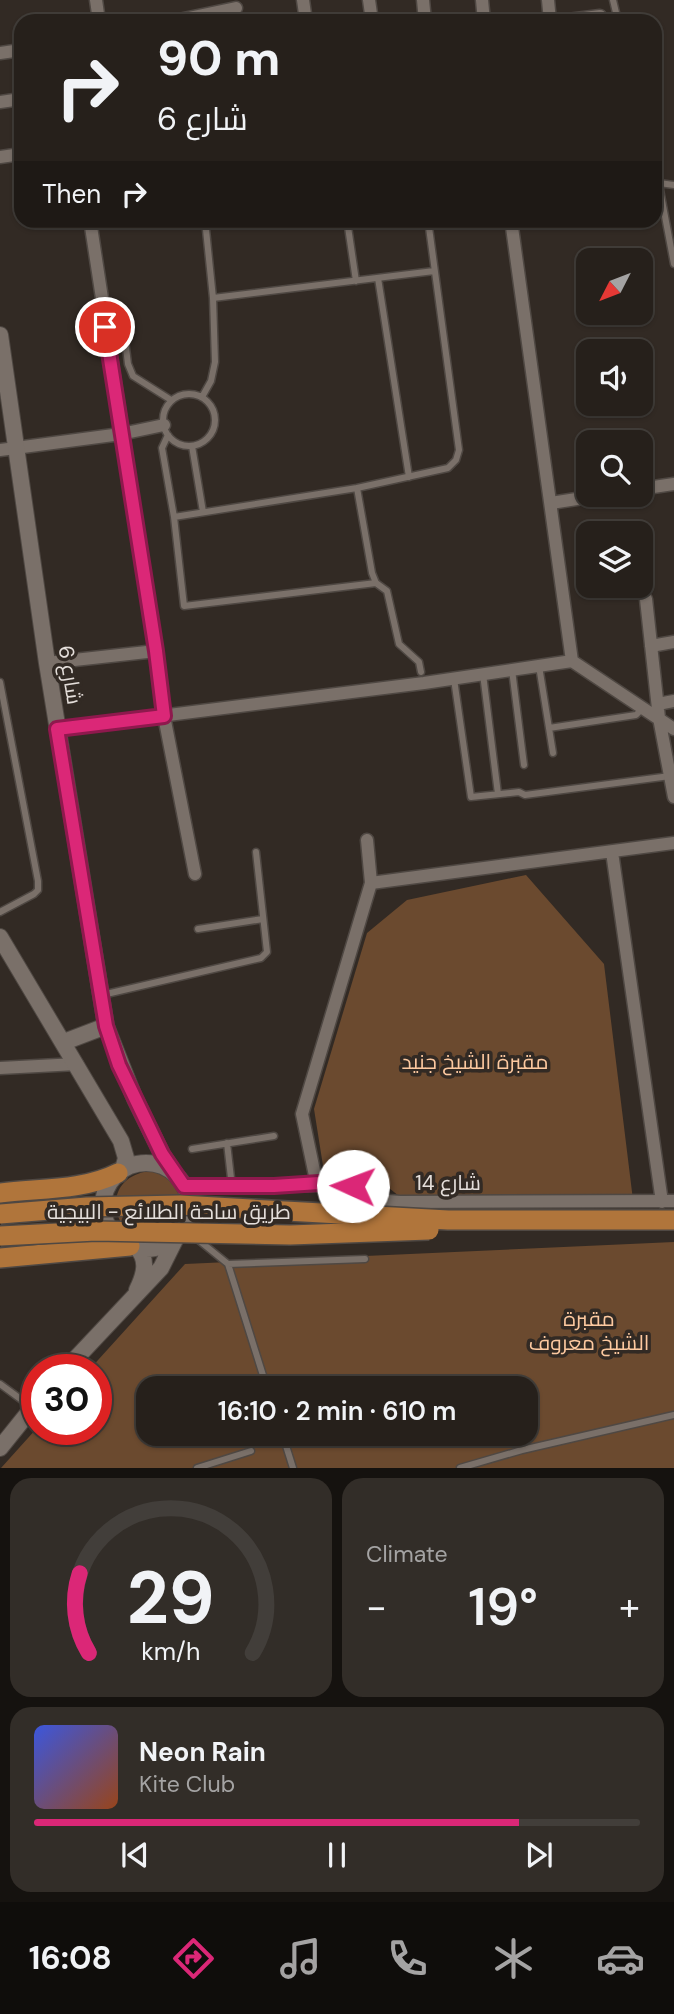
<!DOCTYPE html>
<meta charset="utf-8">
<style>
:root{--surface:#26201b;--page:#322d28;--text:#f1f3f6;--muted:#a4a3a3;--line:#423e3a;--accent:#db2777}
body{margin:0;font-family:"DM Sans",Cairo,sans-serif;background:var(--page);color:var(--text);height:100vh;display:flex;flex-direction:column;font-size:26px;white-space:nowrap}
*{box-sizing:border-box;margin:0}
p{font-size:23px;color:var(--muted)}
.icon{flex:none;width:38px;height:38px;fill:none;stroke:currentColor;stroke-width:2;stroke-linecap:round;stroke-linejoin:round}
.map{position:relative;height:1468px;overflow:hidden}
.panel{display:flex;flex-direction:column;gap:10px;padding:10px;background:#15120f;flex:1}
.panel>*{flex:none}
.hud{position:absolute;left:14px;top:14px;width:648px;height:214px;border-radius:21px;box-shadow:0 2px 5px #0004,0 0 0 2px var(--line);background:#26201b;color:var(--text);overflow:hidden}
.needle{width:46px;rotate:228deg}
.tools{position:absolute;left:576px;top:248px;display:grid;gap:14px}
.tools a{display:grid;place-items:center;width:77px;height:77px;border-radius:14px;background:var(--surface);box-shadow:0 2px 5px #0004,0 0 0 2px var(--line);font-size:35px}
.speed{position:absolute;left:21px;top:1354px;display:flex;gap:14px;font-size:35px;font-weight:700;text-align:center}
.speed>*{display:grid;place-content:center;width:91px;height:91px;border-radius:50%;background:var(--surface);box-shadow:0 2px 5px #0004,0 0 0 2px var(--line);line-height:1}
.speed .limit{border:10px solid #d22;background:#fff;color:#111}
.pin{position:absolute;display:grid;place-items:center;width:60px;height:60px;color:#fff;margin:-30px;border:4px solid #fff;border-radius:50%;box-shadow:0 2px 7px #0007}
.me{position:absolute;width:77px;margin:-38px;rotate:272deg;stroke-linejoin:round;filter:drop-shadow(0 0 5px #0008)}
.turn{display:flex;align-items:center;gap:24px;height:147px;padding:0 28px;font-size:32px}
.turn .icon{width:91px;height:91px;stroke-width:2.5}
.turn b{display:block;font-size:49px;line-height:60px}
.then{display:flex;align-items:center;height:66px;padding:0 28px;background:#0003;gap:14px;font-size:26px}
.big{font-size:52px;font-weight:600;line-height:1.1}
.panel .widget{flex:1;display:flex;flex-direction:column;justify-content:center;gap:10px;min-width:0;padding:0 24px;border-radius:21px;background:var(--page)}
.panel .dial{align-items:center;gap:0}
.dial svg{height:182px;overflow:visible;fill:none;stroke:var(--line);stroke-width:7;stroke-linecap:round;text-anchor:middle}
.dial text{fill:var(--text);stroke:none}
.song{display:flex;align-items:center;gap:21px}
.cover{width:84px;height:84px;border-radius:10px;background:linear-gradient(135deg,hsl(230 70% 55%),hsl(20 70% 35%))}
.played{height:7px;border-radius:4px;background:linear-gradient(90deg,var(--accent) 80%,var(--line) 80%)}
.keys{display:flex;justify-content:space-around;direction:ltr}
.heat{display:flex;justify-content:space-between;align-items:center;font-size:38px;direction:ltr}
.panel .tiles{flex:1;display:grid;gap:10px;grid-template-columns:1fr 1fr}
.widget:last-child{grid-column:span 2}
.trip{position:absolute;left:136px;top:1376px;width:402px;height:70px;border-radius:21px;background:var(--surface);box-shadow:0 2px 5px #0004,0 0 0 2px var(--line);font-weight:600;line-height:70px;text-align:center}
.tabs{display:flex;height:112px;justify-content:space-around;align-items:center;background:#0f0d0b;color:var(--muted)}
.tabs .icon{width:49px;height:49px}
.tabs .selected{color:var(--accent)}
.tabs b{font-size:32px;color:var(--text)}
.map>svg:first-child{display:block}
.green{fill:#6b4a2f;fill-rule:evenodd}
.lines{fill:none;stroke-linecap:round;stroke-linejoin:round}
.lane-casing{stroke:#4f4843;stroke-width:9}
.street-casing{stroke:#4f4843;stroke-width:15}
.secondary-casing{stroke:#4f4843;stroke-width:18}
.primary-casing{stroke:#4f4843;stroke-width:22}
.lane{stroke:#7a7069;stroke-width:6}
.street{stroke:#7a7069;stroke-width:12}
.secondary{stroke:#7a7069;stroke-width:16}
.primary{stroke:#b0753b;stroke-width:19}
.primary-bridge-casing{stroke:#4f4843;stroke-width:22;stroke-linecap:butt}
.primary-bridge{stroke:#b0753b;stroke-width:19}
.route-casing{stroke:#8e194d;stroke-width:18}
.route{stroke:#db2777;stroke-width:12}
.labels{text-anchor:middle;stroke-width:7;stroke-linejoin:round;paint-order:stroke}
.street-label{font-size:21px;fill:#e5dfdb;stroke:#322a24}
.park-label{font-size:21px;fill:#fdc9a0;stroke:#322a24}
</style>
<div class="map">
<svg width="674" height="1468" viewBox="0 0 674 1468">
<rect width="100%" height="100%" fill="#322a24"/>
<path class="green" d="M526,875L604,964L633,1200L410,1205L373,1175L324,1172L314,1109L367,933L407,900Z
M149,1171C180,1177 189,1203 170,1229L121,1223C108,1197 121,1175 149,1171Z
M674,1242V1468H1L37,1428L96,1430V1370H89L185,1264ZM149,1388H527V1433H149Z"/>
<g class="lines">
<defs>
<path id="lane" d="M613,0L618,21
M654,158L674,264
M659,183L674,185
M347,220L356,281
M378,278L409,477
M213,298L434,271
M121,308L128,364L133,376L171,400
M163 420a26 26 0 1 1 52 0a26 26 0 1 1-52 0Z
M202,397L211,381L215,362L213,298L205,220
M168,435L162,448L174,517L184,606L376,583
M192,446L203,512
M357,488L448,468L456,460L459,450L428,220
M174,517L357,488L372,573L376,583L387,591L399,644L419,662L421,672
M539,666L553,753
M512,670L524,765
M483,674L498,794
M454,679L471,797L519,792L525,795L670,776
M0,682L38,881V890L34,894L0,912
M549,728L636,715L643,708
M198,929L263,919
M102,995L261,958L267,952L256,852
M227,1143L232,1187
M192,1149L274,1136
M196,1238L228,1264L267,1388
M228,1264L365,1259
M0,1384L30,1406
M282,1433L293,1468
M197,1468L251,1451
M460,1468L522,1450L674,1415"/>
<path id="street" d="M96,0L99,21
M303,0L306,21
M369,0L372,21
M423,0L425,21
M482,0L484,21
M548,0L550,21
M174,21L236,8
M560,21L600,16
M0,53L21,50
M0,102L21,99
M0,157L21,154
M90,220L156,651L164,716L195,874
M511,220L572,661
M0,450L121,434L164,425
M640,489L674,484
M551,503L602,495
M646,599L659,718L674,797
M651,646L674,642
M47,663L156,651
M658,704L674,701
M57,729L424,683L572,661L674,729
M612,852L662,1202
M371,883L674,843
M0,1068L77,1064
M317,1185L302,1114L371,883L367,840
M185,1186L232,1187L317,1185L334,1182L353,1186L376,1200L400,1202L674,1201"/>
<path id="secondary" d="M0,335L47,663L106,1026L135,1099L162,1154L174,1173
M0,937L121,1141L126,1158L123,1169
M64,1042L106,1026
M103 1206a43 43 0 1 1 86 0a43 43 0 1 1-86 0Z
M137,1290C144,1276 149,1260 137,1248
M65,1370L161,1268L176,1238
M0,1448L37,1402"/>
<path id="primary" d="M0,1193C39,1188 82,1191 118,1173
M0,1258L130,1246"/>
</defs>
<use href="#lane" class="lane-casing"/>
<use href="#street" class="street-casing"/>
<use href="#secondary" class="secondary-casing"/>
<use href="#primary" class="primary-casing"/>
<use href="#lane" class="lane"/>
<use href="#street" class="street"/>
<use href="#secondary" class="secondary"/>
<use href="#primary" class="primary"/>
<defs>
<path id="primary-bridge" d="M0,1214L87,1207L180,1205L448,1220H674
M0,1236L96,1231L290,1235L429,1230"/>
</defs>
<use href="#primary-bridge" class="primary-bridge-casing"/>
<use href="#primary-bridge" class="primary-bridge"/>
</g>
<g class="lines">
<defs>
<path id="route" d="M105,327L156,651L164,716L57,729L106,1026L119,1065L162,1154L184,1186H274L334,1182L353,1186"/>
</defs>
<use href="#route" class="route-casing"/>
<use href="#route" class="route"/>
</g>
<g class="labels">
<g class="street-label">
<text transform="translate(70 675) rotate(81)" y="7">شارع 6</text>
<text x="448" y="1190">شارع 14</text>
<text x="169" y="1219">طريق ساحة الطلائع - البيجية</text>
</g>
<g class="park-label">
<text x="475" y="1069">مقبرة الشيخ جنيد</text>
<text x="589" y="1326">مقبرة<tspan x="589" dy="24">الشيخ معروف</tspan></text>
</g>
</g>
</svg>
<div class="tools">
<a><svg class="needle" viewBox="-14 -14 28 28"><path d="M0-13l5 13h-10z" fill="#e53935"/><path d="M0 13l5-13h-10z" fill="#a4a3a3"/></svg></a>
<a><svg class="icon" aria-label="sound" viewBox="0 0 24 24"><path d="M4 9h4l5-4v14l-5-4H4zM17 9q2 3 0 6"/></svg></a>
<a><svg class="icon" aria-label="search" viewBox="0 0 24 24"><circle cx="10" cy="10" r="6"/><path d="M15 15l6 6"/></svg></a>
<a><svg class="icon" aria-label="layers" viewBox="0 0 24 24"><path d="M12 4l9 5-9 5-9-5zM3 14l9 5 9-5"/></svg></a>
</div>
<div class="speed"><div class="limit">30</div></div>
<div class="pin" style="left:105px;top:327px;background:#d93025"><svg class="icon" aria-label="arrive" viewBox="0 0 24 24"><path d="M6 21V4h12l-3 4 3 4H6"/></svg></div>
<svg class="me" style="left:353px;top:1186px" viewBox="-20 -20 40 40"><circle r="19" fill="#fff"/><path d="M0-13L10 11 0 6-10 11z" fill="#db2777"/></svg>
<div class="trip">16:10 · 2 min · 610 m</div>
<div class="hud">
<div class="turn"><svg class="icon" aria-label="right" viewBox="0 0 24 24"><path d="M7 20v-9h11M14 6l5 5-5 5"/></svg><div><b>90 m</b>شارع 6</div></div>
<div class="then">Then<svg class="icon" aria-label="right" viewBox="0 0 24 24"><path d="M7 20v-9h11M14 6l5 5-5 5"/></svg></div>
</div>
</div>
<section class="panel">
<div class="tiles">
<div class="widget dial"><svg viewBox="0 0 100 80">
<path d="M14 69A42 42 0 1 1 86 69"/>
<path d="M14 69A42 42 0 0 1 10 34" stroke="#db2777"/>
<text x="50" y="56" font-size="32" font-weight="700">29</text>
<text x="50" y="72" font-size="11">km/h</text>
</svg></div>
<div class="widget"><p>Climate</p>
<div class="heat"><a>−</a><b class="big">19°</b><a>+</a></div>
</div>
<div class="widget">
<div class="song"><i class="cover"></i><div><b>Neon Rain</b><p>Kite Club</p></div></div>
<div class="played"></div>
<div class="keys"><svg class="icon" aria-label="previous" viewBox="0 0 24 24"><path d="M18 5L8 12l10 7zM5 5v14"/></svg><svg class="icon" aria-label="pause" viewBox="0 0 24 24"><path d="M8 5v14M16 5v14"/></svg><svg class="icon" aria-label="next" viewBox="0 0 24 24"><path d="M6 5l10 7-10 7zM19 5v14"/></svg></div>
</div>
</div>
</section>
<nav class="tabs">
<b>16:08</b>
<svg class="icon selected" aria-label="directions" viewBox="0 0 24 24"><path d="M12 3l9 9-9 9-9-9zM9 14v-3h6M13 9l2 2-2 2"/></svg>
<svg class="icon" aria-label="music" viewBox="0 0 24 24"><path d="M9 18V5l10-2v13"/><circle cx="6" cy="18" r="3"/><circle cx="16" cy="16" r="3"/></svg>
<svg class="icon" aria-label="phone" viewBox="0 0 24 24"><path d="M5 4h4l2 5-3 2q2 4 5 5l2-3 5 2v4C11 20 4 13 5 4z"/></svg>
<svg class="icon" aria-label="climate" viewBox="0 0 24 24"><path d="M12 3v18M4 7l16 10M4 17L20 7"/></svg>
<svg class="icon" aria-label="car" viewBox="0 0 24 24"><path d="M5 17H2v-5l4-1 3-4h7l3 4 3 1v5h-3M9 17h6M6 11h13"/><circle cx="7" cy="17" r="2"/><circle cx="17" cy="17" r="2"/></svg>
</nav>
